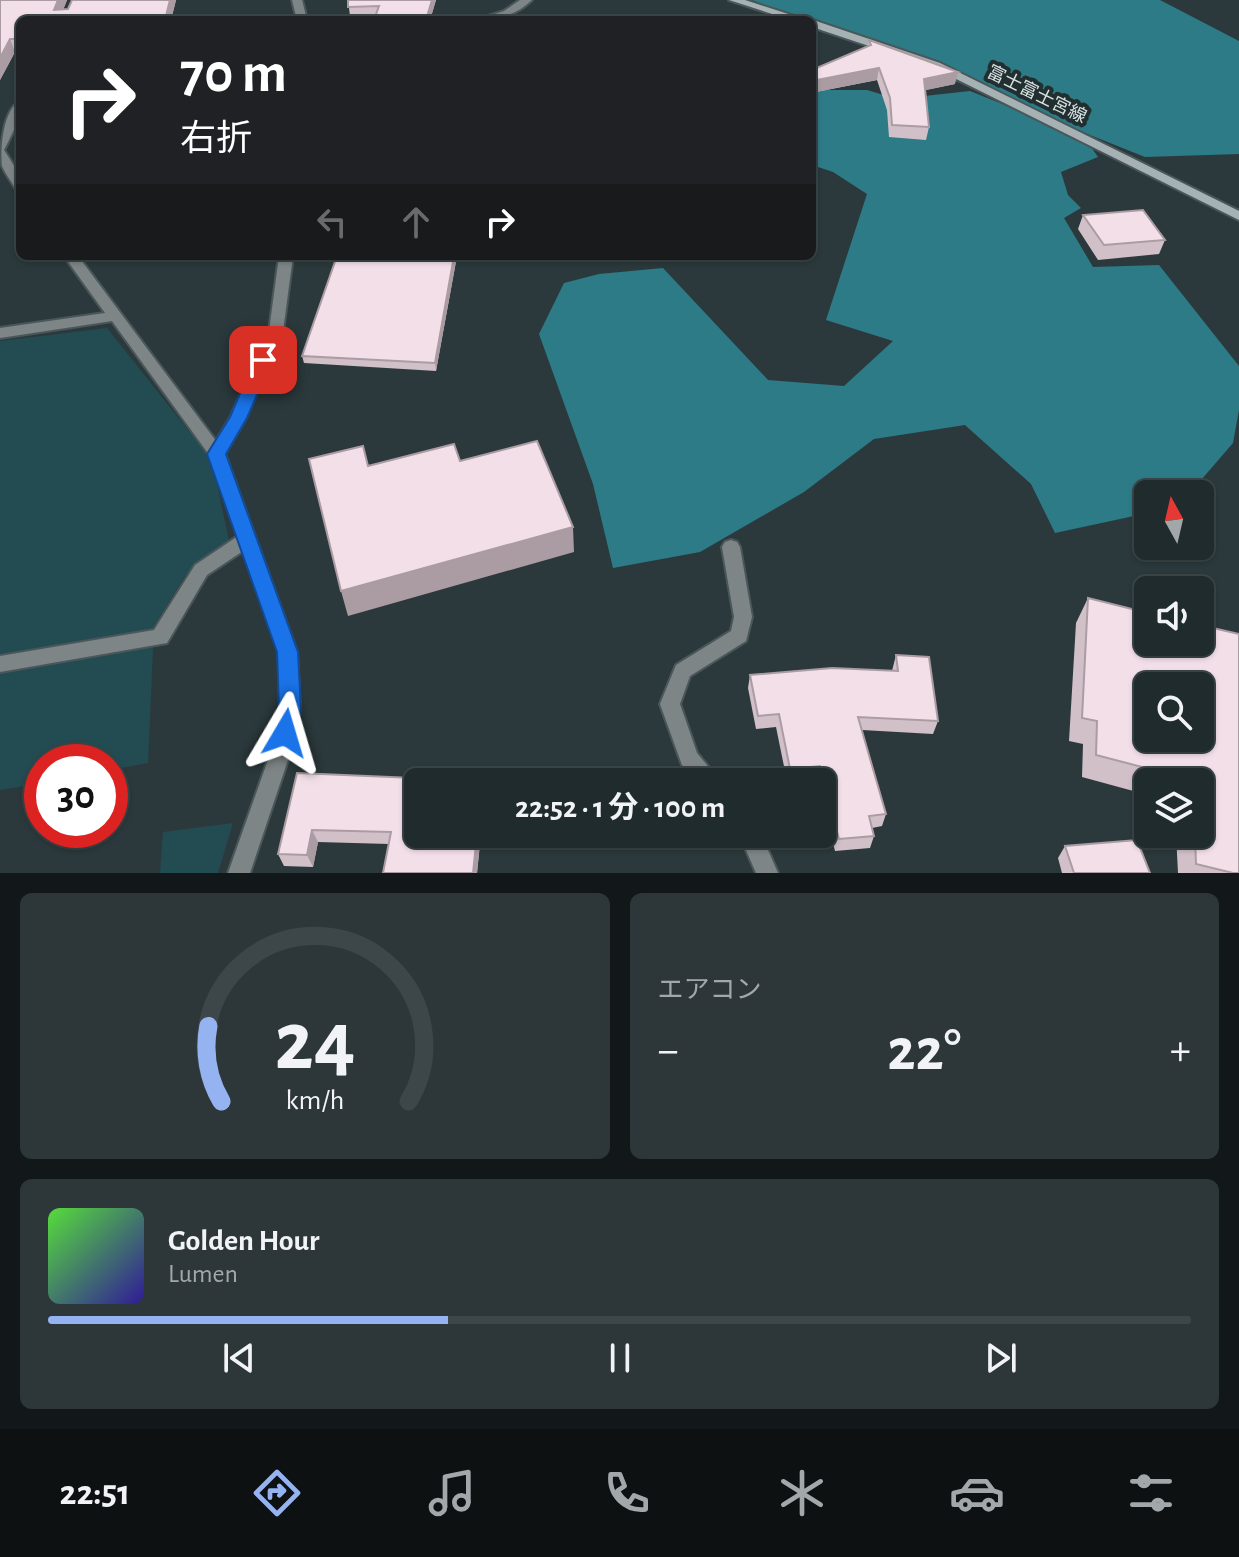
<!DOCTYPE html>
<html lang="ja">
<meta charset="utf-8">
<style>
:root{--surface:#202b2d;--page:#2d3739;--text:#f1f3f6;--muted:#a2a7aa;--line:#3d4749;--accent:#95b2f1}
body{margin:0;font-family:"Alegreya Sans","Noto Sans JP",sans-serif;background:var(--page);color:var(--text);height:100vh;display:flex;flex-direction:column;font-size:30px;white-space:nowrap}
*{box-sizing:border-box;margin:0}
p{font-size:26px;color:var(--muted)}
.icon{flex:none;width:44px;height:44px;fill:none;stroke:currentColor;stroke-width:2;stroke-linecap:round;stroke-linejoin:round}
.map{position:relative;height:873px;overflow:hidden}
.sheet{display:flex;flex-direction:column;gap:20px;padding:20px;background:#121819;flex:1}
.sheet>*{flex:none}
.guide{position:absolute;left:16px;top:16px;width:800px;height:244px;border-radius:12px;box-shadow:0 2px 6px #0004,0 0 0 2px var(--line);background:#202124;color:#fff;overflow:hidden}
.needle{width:52px;rotate:352deg}
.fabs{position:absolute;left:1134px;top:480px;display:grid;gap:16px}
.fabs a{display:grid;place-items:center;width:80px;height:80px;border-radius:12px;background:var(--surface);box-shadow:0 2px 6px #0004,0 0 0 2px var(--line);font-size:40px}
.speed{position:absolute;left:24px;top:744px;display:flex;gap:16px;font-size:40px;font-weight:700;text-align:center}
.speed>*{display:grid;place-content:center;width:104px;height:104px;border-radius:50%;background:var(--surface);box-shadow:0 2px 6px #0004,0 0 0 2px var(--line);line-height:1}
.speed .limit{border:12px solid #d22;background:#fff;color:#111}
.pin{position:absolute;display:grid;place-items:center;width:68px;height:68px;color:#fff;margin:-34px;border-radius:16px;box-shadow:0 4px 12px #0006}
.me{position:absolute;width:88px;margin:-44px;rotate:7deg;stroke-linejoin:round;filter:drop-shadow(0 0 6px #0008)}
.turn{display:flex;align-items:center;gap:28px;height:168px;padding:0 32px;font-size:36px}
.turn .icon{width:104px;height:104px;stroke-width:2.5}
.turn b{display:block;font-size:56px;line-height:68px}
.lanes{display:flex;align-items:center;height:76px;padding:0 32px;background:#0003;justify-content:center;gap:40px;direction:ltr}
.lanes .off{opacity:.35}
.big{font-size:60px;font-weight:700;line-height:1.1}
.sheet .widget{flex:1;display:flex;flex-direction:column;justify-content:center;gap:12px;min-width:0;padding:0 28px;border-radius:12px;background:var(--page)}
.sheet .dial{align-items:center;gap:0}
.dial svg{height:208px;overflow:visible;fill:none;stroke:var(--line);stroke-width:7;stroke-linecap:round;text-anchor:middle}
.dial text{fill:var(--text);stroke:none}
.song{display:flex;align-items:center;gap:24px}
.cover{width:96px;height:96px;border-radius:12px;background:linear-gradient(135deg,hsl(110 70% 55%),hsl(250 70% 35%))}
.played{height:8px;border-radius:4px;background:linear-gradient(90deg,var(--accent) 35%,var(--line) 35%)}
.keys{display:flex;justify-content:space-around;direction:ltr}
.heat{display:flex;justify-content:space-between;align-items:center;font-size:44px;direction:ltr}
.sheet .tiles{flex:1;display:grid;gap:20px;grid-template-columns:1fr 1fr}
.widget:last-child{grid-column:span 2}
.trip{position:absolute;left:404px;top:768px;width:432px;height:80px;border-radius:12px;background:var(--surface);box-shadow:0 2px 6px #0004,0 0 0 2px var(--line);font-weight:700;line-height:80px;text-align:center}
.dock{display:flex;height:128px;justify-content:space-around;align-items:center;background:#0d1112;color:var(--muted)}
.dock .icon{width:56px;height:56px}
.dock .current{color:var(--accent)}
.dock b{font-size:36px;color:var(--text)}
.map>svg:first-child{display:block}
.green{fill:#234b52}
.forest{fill:#2d7b87}
.lines{fill:none;stroke-linecap:round;stroke-linejoin:round}
.street-casing{stroke:#4a575a;stroke-width:4}
.secondary-casing{stroke:#4a575a;stroke-width:4}
.street{fill:#7e8586;fill-rule:evenodd}
.secondary{fill:#a6b1b3;fill-rule:evenodd}
.wall{fill:#d1c0c8}
.shaded-wall{fill:#aa9ca2}
.building{fill:#f3dfe8;stroke:#aa9ca2;stroke-width:2;fill-rule:evenodd}
.route{fill:#1a73e8;stroke:#114b97;stroke-width:2}
.labels{text-anchor:middle;stroke-width:8;stroke-linejoin:round;paint-order:stroke}
.far-street-label{font-size:18px;fill:#d8e1e2;stroke:#212f31}
</style>
<div class="map">
<svg width="1239" height="873" viewBox="0 0 1239 873">
<rect width="100%" height="100%" fill="#2b393c"/>
<path class="green" d="M107,328L212,460L229,541L185,576L154,626L148,763L110,770V762H42V783L0,790V341Z
M233,823L218,873H160L163,832Z"/>
<path class="forest" d="M752,0H1160L1239,41V154L1145,157L812,24V20H802Z
M812,90H867L897,99L970,91L1084,137L1098,157L1061,172L1068,195L1081,208L1064,218L1093,267L1159,265L1239,366V410L1233,443L1189,494H1148V513L1055,533L1031,484L965,425L874,439L804,492L700,552L613,568L593,484L539,334L564,283L599,274L663,268L768,380L844,386L893,341L826,320L867,194L833,172L812,165Z"/>
<g class="lines">
<defs>
<path id="street" d="M292,0H302L307,20H297Z
M520,0H532C515,16 498,20 476,20L504,11Z
M330,17L339,18L340,20H325Z
M20,101V118L4,150L20,175V189L15,188C11,181 5,173 2,166C0,148 3,110 20,101Z
M64,256H78L216,441L230,418L269,331L279,256H293L283,331L246,418L225,454L297,652L300,709L289,757L250,873H228L269,757L280,709L279,652L243,551L207,575L167,643L0,672V656L154,630L195,565L238,536L210,456L112,321L0,338V328L105,313Z
M731,540L737,542L740,547L752,617L746,641L690,676L680,704L697,753L721,782H698L682,765L660,704L676,665L731,631L734,617L722,547L725,542Z
M739,834H761L778,873H756Z"/>
<path id="secondary" d="M729,0H745L807,20H791Z
M811,20L816,21L940,63L1239,211V220L932,67L812,27Z"/>
</defs>
<use href="#street" class="street-casing"/>
<use href="#secondary" class="secondary-casing"/>
<use href="#street" class="street"/>
<use href="#secondary" class="secondary"/>
</g>
<path class="wall" d="M0,0H67L63,10L68,9L72,0H176L171,20H20V51L15,52L0,80Z
M348,0H436L430,20L376,14L350,16Z
M869,40L955,84L925,90L929,127L926,140L889,137L887,110L877,80L816,92L812,81L814,69L868,47Z
M1083,215L1165,240L1159,254L1098,260L1078,229Z
M337,256H457L436,371L304,363L302,356Z
M1088,598L1148,613L1239,873H1178L1176,834H1200V782H1148V795L1082,777L1083,744L1069,741L1076,623Z
M896,655L938,721L933,734L862,730L886,814L882,826L872,828L874,836L870,848L835,851L822,800V782H817V779L787,781L776,727L756,729L748,688L750,675L892,671Z
M297,773L481,834L477,873H383L389,844L318,842L313,867L284,866L278,854Z
M1065,846L1150,873H1062L1058,858Z"/>
<path class="shaded-wall" d="M58,0H67L59,20L54,10Z
M170,0H176L171,20H165Z
M432,0H436L430,20H426Z
M10,39L15,52L0,80V58Z
M879,68L877,80L816,92L817,80Z
M958,72L955,84L922,91L924,79Z
M454,256H457L436,371L435,363Z
M573,527L574,552L348,616L341,591Z
M312,830L318,842L313,867L307,855Z
M477,834H481L477,873H473Z"/>
<path class="building" d="M0,0H58L54,10L68,9L72,0H170L165,20H20V39H10L0,58Z
M348,0H432L426,20H374L379,6L348,7Z
M869,40L958,72L924,79L929,127L892,125L890,98L879,68L817,80L814,69L871,45Z
M1143,210L1165,240L1104,245L1083,215Z
M337,256H454L435,363L302,356Z
M537,441L573,527L341,591L309,459L363,446L368,466L454,444L460,461Z
M1088,598L1148,613V642H1200V625L1239,634V873H1233L1196,864L1195,834H1200V782H1192V780L1096,755L1097,721L1082,718ZM1148,686H1200V738H1148Z
M896,655L929,657L938,721L858,717L886,814L869,816L874,836L839,839L820,766L790,769L779,714L758,716L750,675L832,668L898,671Z
M297,773L484,781L418,782V834H477L473,873H383L391,832L312,830L307,855L278,854Z
M1137,840L1150,873H1074L1065,846Z"/>
<path class="route" d="M263,354L272,360L247,418L226,454L298,652L301,709L293,740L285,743L277,740L274,733L279,709L277,652L207,454L230,417L254,360Z"/>
<g class="labels">
<g class="far-street-label">
<text transform="translate(1037 94) rotate(26)" y="6">富士富士宮線</text>
</g>
</g>
</svg>
<div class="fabs">
<a><svg class="needle" viewBox="-14 -14 28 28"><path d="M0-13l5 13h-10z" fill="#e53935"/><path d="M0 13l5-13h-10z" fill="#a2a7aa"/></svg></a>
<a><svg class="icon" aria-label="sound" viewBox="0 0 24 24"><path d="M4 9h4l5-4v14l-5-4H4zM17 9q2 3 0 6"/></svg></a>
<a><svg class="icon" aria-label="search" viewBox="0 0 24 24"><circle cx="10" cy="10" r="6"/><path d="M15 15l6 6"/></svg></a>
<a><svg class="icon" aria-label="layers" viewBox="0 0 24 24"><path d="M12 4l9 5-9 5-9-5zM3 14l9 5 9-5"/></svg></a>
</div>
<div class="speed"><div class="limit">30</div></div>
<div class="pin" style="left:263px;top:360px;background:#d93025"><svg class="icon" aria-label="arrive" viewBox="0 0 24 24"><path d="M6 21V4h12l-3 4 3 4H6"/></svg></div>
<svg class="me" style="left:285px;top:733px" viewBox="-20 -20 40 40"><path d="M0-17L14 15 0 8-14 15z" fill="#1a73e8" stroke="#fff" stroke-width="4"/></svg>
<div class="trip">22:52 · 1 分 · 100 m</div>
<div class="guide">
<div class="turn"><svg class="icon" aria-label="right" viewBox="0 0 24 24"><path d="M7 20v-9h11M14 6l5 5-5 5"/></svg><div><b>70 m</b>右折</div></div>
<div class="lanes"><svg class="icon off" aria-label="left" viewBox="0 0 24 24"><path d="M17 20v-9H6M10 6l-5 5 5 5"/></svg><svg class="icon off" aria-label="ahead" viewBox="0 0 24 24"><path d="M12 20V5M6 11l6-6 6 6"/></svg><svg class="icon" aria-label="right" viewBox="0 0 24 24"><path d="M7 20v-9h11M14 6l5 5-5 5"/></svg></div>
</div>
</div>
<section class="sheet">
<div class="tiles">
<div class="widget dial"><svg viewBox="0 0 100 80">
<path d="M14 69A42 42 0 1 1 86 69"/>
<path d="M14 69A42 42 0 0 1 9 40" stroke="#95b2f1"/>
<text x="50" y="56" font-size="32" font-weight="700">24</text>
<text x="50" y="72" font-size="11">km/h</text>
</svg></div>
<div class="widget"><p>エアコン</p>
<div class="heat"><a>−</a><b class="big">22°</b><a>+</a></div>
</div>
<div class="widget">
<div class="song"><i class="cover"></i><div><b>Golden Hour</b><p>Lumen</p></div></div>
<div class="played"></div>
<div class="keys"><svg class="icon" aria-label="previous" viewBox="0 0 24 24"><path d="M18 5L8 12l10 7zM5 5v14"/></svg><svg class="icon" aria-label="pause" viewBox="0 0 24 24"><path d="M8 5v14M16 5v14"/></svg><svg class="icon" aria-label="next" viewBox="0 0 24 24"><path d="M6 5l10 7-10 7zM19 5v14"/></svg></div>
</div>
</div>
</section>
<nav class="dock">
<b>22:51</b>
<svg class="icon current" aria-label="directions" viewBox="0 0 24 24"><path d="M12 3l9 9-9 9-9-9zM9 14v-3h6M13 9l2 2-2 2"/></svg>
<svg class="icon" aria-label="music" viewBox="0 0 24 24"><path d="M9 18V5l10-2v13"/><circle cx="6" cy="18" r="3"/><circle cx="16" cy="16" r="3"/></svg>
<svg class="icon" aria-label="phone" viewBox="0 0 24 24"><path d="M5 4h4l2 5-3 2q2 4 5 5l2-3 5 2v4C11 20 4 13 5 4z"/></svg>
<svg class="icon" aria-label="climate" viewBox="0 0 24 24"><path d="M12 3v18M4 7l16 10M4 17L20 7"/></svg>
<svg class="icon" aria-label="car" viewBox="0 0 24 24"><path d="M5 17H2v-5l4-1 3-4h7l3 4 3 1v5h-3M9 17h6M6 11h13"/><circle cx="7" cy="17" r="2"/><circle cx="17" cy="17" r="2"/></svg>
<svg class="icon" aria-label="filters" viewBox="0 0 24 24"><path d="M4 7h16M4 17h16"/><circle cx="9" cy="7" r="2"/><circle cx="15" cy="17" r="2"/></svg>
</nav>
